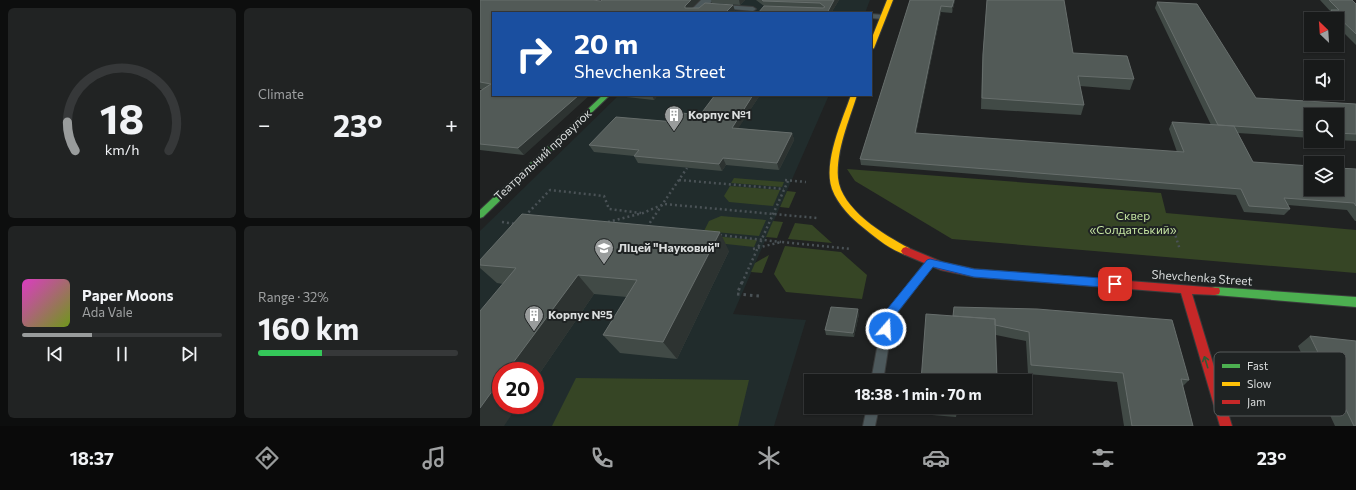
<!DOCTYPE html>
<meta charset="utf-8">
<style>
:root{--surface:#181a1a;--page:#212323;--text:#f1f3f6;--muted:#9fa1a2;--line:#363839;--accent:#999c9c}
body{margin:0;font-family:Commissioner,sans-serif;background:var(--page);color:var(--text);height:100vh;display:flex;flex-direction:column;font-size:15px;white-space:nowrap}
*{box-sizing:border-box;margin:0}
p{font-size:13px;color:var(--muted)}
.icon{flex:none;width:22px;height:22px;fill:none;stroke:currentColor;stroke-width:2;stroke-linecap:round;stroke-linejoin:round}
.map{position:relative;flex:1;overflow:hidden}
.side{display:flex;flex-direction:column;gap:8px;padding:8px;background:#0d0e0e;width:480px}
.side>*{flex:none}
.hud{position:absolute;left:12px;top:12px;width:380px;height:84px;border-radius:0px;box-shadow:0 1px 3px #0004,0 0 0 1px var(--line);background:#1a4fa0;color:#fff;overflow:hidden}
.needle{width:26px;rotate:335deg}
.buttons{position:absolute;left:824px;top:12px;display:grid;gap:8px}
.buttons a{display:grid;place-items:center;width:40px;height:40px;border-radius:0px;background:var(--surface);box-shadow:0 1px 3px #0004,0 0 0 1px var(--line);font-size:20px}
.speed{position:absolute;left:12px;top:362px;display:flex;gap:8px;font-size:20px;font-weight:700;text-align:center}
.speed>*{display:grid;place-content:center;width:52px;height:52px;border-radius:50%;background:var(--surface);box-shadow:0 1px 3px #0004,0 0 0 1px var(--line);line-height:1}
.speed .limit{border:6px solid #d22;background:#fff;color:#111}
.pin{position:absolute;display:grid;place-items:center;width:34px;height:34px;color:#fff;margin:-17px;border-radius:8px;box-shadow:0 2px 6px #0006}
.me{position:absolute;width:44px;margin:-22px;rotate:19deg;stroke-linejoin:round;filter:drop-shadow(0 0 3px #0008)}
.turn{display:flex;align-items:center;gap:14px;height:84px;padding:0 16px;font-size:18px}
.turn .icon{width:52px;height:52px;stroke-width:2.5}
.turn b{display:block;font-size:28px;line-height:34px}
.big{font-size:30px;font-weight:700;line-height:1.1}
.side .card{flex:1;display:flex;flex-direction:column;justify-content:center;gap:6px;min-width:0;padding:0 14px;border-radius:6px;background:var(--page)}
.side .dial{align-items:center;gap:0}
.dial svg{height:104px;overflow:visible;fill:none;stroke:var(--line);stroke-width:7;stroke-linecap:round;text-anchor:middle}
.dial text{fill:var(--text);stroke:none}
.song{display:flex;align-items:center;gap:12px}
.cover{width:48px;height:48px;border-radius:6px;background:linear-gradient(135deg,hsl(310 70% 55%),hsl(80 70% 35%))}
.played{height:4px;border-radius:2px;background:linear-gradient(90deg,var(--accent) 35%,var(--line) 35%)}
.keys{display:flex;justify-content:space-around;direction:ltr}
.heat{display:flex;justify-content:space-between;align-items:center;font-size:22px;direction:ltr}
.charge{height:6px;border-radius:3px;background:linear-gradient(90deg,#34c759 32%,var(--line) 0)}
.side .tiles{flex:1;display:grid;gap:8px;grid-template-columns:repeat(2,1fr)}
.trip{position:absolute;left:324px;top:374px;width:228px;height:40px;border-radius:0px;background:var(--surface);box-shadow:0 1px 3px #0004,0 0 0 1px var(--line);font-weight:700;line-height:40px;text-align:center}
.tab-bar{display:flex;height:64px;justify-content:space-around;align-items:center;background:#0a0a0a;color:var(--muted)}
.tab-bar .icon{width:28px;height:28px}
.tab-bar .selected{color:var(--accent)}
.tab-bar b{font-size:18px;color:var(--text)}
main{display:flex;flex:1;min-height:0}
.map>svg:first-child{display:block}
.built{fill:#212c2c;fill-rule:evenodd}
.green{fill:#364525}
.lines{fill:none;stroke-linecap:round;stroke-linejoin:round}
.lane-casing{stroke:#3a3c3c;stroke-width:2}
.street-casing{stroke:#3a3c3c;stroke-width:2}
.fast-casing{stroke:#3a3c3c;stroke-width:2}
.slow-casing{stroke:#3a3c3c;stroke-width:2}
.jam-casing{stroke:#3a3c3c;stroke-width:2}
.path-far1{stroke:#4a5256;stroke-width:2.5;stroke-dasharray:2 3;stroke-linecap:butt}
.path{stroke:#4a5256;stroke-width:3;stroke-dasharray:2.5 4;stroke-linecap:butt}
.lane{fill:#4d595c;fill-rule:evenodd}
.street{fill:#4d595c;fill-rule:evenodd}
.fast{fill:#4caf50;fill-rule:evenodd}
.slow{fill:#ffc107;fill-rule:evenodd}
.jam{fill:#c62828;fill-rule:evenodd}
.wall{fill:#414a46}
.shaded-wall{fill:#2d3331}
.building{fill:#525a57;stroke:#676e6c}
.oneway{stroke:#315b35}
.route{fill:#1a73e8;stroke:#114b97}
.labels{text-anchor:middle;stroke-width:4;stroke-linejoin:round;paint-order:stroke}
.poi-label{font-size:12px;font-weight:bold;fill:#dadddd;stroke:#1f2323;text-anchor:start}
.street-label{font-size:12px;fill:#dadddd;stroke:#1f2323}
.park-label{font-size:12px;fill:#c5e4a2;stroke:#1f2323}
.key{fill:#1f2323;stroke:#575b5b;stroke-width:1}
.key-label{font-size:11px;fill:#dadddd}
</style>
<main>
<section class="side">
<div class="tiles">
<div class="card dial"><svg viewBox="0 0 100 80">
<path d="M14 69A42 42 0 1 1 86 69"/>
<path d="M14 69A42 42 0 0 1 8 47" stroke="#999c9c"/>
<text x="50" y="56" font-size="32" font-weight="700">18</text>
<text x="50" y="72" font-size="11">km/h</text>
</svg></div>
<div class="card"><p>Climate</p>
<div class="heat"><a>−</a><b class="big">23°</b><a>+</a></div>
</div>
<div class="card">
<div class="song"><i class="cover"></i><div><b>Paper Moons</b><p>Ada Vale</p></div></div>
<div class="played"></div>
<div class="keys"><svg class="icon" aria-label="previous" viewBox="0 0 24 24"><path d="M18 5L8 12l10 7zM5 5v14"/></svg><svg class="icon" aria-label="pause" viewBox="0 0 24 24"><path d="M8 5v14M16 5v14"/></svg><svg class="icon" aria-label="next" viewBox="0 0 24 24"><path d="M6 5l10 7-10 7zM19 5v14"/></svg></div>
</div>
<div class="card"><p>Range · 32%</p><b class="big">160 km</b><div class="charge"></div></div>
</div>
</section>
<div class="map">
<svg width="876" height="426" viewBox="0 0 876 426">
<rect width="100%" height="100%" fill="#202222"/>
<path class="built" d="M237,0H390L385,13H223Z
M139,95H349L253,314L326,320L294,426H0V231ZM21,371H55V405H21Z"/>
<path class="green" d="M367,169L681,193L686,213L876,230V273L472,239L375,181Z
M254,178L304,182L302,187L251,183Z
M250,186L300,190L293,206L249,202L244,196Z
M307,191L316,192L309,208L300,207Z
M241,216L286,220L279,236L224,231L229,221Z
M293,221L303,222L297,238L286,237Z
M315,223L332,225L352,243L308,239Z
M222,235L277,240L274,247L218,241Z
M305,246L361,252L387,275L382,299L306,292L294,274Z
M289,255L282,273L271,272L275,263Z
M96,378L269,380L258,426H72Z"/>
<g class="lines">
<defs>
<path id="lane" d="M243,5L273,7L276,9L273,11L241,8L240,7Z
M391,14L403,15L406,17L403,19L391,18Z
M450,259L453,260L455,263L453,266L413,318L403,381H391L403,316L447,260Z
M387,407H399L395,426H383Z"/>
<path id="street" d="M221,0H233L221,13H208Z"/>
<path id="fast" d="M123,95H130L3,217L0,218V210Z
M735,287L876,297V307L735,295L731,294L730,291L731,288Z"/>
<path id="slow" d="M407,0H413L394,48L391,50V40Z
M371,95H377C369,121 356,150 358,178C361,209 404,235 429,248L431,251L429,254L426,255C411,250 397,239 385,229C372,219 358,205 352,189C343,162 362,121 371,95Z"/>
<path id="jam" d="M426,247L462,262L494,269L739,288L740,291L739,294L735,295L712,294L752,426H740L701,293L494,277L461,270L423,254L421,251L423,248Z"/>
</defs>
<use href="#lane" class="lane-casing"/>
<use href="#street" class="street-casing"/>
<use href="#fast" class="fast-casing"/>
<use href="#slow" class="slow-casing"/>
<use href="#jam" class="jam-casing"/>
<path class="path-far1" d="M199,180L304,189
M305,180L326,182
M45,216L70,190L124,196L129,209L161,213
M22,222L35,224
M128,222L163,213L184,204L337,218
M167,227L207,168
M694,231L700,250
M240,235L301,242
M273,249L301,242L371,249
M262,283L308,181"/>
<path class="path" d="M262,282L257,294L279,296
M763,392L797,395"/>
<use href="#lane" class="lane"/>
<use href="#street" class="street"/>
<use href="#fast" class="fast"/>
<use href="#slow" class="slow"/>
<use href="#jam" class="jam"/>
</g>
<path class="wall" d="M0,0L121,1L219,0L211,8H219L253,5L255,11L253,13H13L44,155L0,150V91L3,89H0Z
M231,0H265L260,5L232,3Z
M276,0H359L351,13L284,6Z
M430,0H475L472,13L461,12L436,133L697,152L689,129L692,122L731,125L675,8L677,2L776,98L876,104V141L857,140V115H831V138L758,133L773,162L876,169V221H875L867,210L808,205L810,209L804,215L764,212L756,195L381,165L380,159Z
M507,0L593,53L654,79L650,90L600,86L604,105L601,115L501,109L502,64Z
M840,0H872L876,4V45L857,26V19H850L848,16L851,12Z
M136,95H178L174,100L137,96Z
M280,95L258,128L312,133L314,140L299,170L246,165L242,171L158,163L154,156L114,152L109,145L195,122Z
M249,251L197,359L140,353L123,335L147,297L114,294L55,380V371L23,284L17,283L0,268V265Z
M474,307L709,380L703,386L713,426H644L637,382L548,374L546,341L516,335L517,377L516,381H441L473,316Z
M379,314L374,337L346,335L345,330Z
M830,336L876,426H855L818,346Z
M440,407H478L476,417L440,414Z"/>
<path class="shaded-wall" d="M211,0H219L207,12L205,8V6Z
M259,0H265L260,5Z
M354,0H359L351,13H347Z
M474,0H475L472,13V7Z
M253,5L255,11L253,13H245Z
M461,6V12L435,139V133Z
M99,95H110L44,155L38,148Z
M172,95H178L174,100Z
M273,95H280L254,135L252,128Z
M312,133L314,140L299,170L297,163Z
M243,158L246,165L242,171L239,164Z
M240,232L249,251L197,359L183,342Z
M98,275L114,294L55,380V371H27Z
M378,309L379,314L374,337L373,333Z
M21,379V405H38L24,426H0V408Z"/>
<path class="building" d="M0,0H112L121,1L122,0H211L205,6V8H219L225,3L253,5L245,13H13V95H99L38,148L0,144V91L11,84L0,82Z
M282,0H354L347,13H278L284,6L343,8L345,7L340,3L283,1Z
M430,0H474L472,7L461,6L435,133L704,152L692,122L754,126L773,162L831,166V189H857V168L876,169V206L874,203L804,198L810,209L769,206L761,189L380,159Z
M507,0H584L593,53L647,56L654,79L598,76L604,105L502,98L503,54Z
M849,0H872L876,4V34L851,10H859Z
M677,2L717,4L776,98L876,104V134L857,133V115H831V131L738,125Z
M235,95H273L252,128L312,133L297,163L243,158L239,164L154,156L159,150L109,145L136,117L195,122L202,113L220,115Z
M42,214L240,232L183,342L123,335L157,280L98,275L27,371H21V379L0,408V311L36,268L0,265V260Z
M351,307L378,309L373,333L345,330Z
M474,307L557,309L692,320L709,380L701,379L713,426H652L643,373L551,365L549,332L515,325V319L473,316Z
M446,314L515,319L517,377L479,374V381H441Z
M830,336L876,341V426H874Z"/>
<defs><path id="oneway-shaft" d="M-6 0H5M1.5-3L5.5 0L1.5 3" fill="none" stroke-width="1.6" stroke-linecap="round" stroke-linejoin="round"/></defs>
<use class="oneway" href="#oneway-shaft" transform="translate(726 362) rotate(-107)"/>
<path class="route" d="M450,259L494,269L635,279L639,281L640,284L639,287L635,288L494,277L453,267L413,318L409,333L406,334L402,333L400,329L404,313L447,260Z"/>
<defs>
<symbol id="building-pin" viewBox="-11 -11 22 30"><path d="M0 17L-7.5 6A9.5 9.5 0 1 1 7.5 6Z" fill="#999c9c" stroke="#1f2323"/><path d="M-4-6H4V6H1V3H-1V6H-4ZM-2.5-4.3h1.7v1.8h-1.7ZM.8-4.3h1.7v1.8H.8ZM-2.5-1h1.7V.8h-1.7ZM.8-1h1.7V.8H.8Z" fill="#fff"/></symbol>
<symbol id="school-pin" viewBox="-11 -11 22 30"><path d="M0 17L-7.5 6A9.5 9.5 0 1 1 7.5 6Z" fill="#999c9c" stroke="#1f2323"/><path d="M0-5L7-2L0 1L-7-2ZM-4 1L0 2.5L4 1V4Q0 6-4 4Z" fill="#fff"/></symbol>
</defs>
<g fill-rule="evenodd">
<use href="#building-pin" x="183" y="104" width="22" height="30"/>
<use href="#school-pin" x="113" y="237" width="22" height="30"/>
<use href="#building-pin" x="43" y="304" width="22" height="30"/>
</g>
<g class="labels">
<g class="poi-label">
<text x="208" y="119">Корпус №1</text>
<text x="138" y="252">Ліцей "Науковий"</text>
<text x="68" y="319">Корпус №5</text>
</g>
<g class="street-label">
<text transform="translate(63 155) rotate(-43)" y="4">Театральний провулок</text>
<text transform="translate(722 278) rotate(4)" y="4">Shevchenka Street</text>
</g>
<g class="park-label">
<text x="653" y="220">Сквер<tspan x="653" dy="14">«Солдатський»</tspan></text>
</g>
</g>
<rect x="734" y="352" width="132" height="64" rx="6" class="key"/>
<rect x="742" y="364" width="18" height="4" fill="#4caf50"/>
<rect x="742" y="382" width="18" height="4" fill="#ffc107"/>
<rect x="742" y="400" width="18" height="4" fill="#c62828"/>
<g class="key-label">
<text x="767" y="370">Fast</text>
<text x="767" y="388">Slow</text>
<text x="767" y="406">Jam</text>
</g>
</svg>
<div class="buttons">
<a><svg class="needle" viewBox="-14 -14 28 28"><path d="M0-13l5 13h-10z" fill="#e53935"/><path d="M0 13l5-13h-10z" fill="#9fa1a2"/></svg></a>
<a><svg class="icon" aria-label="sound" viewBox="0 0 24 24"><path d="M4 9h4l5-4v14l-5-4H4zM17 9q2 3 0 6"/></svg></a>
<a><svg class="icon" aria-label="search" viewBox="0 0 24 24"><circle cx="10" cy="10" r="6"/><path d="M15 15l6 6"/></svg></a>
<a><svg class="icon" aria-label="layers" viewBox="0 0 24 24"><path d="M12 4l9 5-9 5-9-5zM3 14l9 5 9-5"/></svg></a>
</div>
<div class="speed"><div class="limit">20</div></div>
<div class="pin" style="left:635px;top:284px;background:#d93025"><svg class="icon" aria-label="arrive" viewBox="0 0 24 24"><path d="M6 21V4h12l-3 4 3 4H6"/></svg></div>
<svg class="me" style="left:406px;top:329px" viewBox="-20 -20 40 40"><circle r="17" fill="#1a73e8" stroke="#fff" stroke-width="3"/><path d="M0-11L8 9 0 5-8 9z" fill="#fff"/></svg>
<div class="trip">18:38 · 1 min · 70 m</div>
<div class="hud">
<div class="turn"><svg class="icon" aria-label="right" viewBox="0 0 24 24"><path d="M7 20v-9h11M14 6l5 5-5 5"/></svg><div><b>20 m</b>Shevchenka Street</div></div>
</div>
</div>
</main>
<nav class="tab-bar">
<b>18:37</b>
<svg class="icon selected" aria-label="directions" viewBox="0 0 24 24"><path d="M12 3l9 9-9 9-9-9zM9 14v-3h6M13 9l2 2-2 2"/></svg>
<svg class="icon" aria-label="music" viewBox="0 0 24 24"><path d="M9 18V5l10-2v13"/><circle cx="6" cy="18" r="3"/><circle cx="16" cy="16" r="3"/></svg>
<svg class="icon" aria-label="phone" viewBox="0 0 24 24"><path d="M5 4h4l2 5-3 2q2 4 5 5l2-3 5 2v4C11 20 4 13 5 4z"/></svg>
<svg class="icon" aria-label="climate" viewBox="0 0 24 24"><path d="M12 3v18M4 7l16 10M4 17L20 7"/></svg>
<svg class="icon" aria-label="car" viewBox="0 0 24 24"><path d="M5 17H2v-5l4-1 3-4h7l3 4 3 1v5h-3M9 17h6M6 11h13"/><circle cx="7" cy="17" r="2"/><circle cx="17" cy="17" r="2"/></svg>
<svg class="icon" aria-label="filters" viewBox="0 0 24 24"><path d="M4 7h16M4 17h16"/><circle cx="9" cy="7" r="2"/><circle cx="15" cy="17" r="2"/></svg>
<b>23°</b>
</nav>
